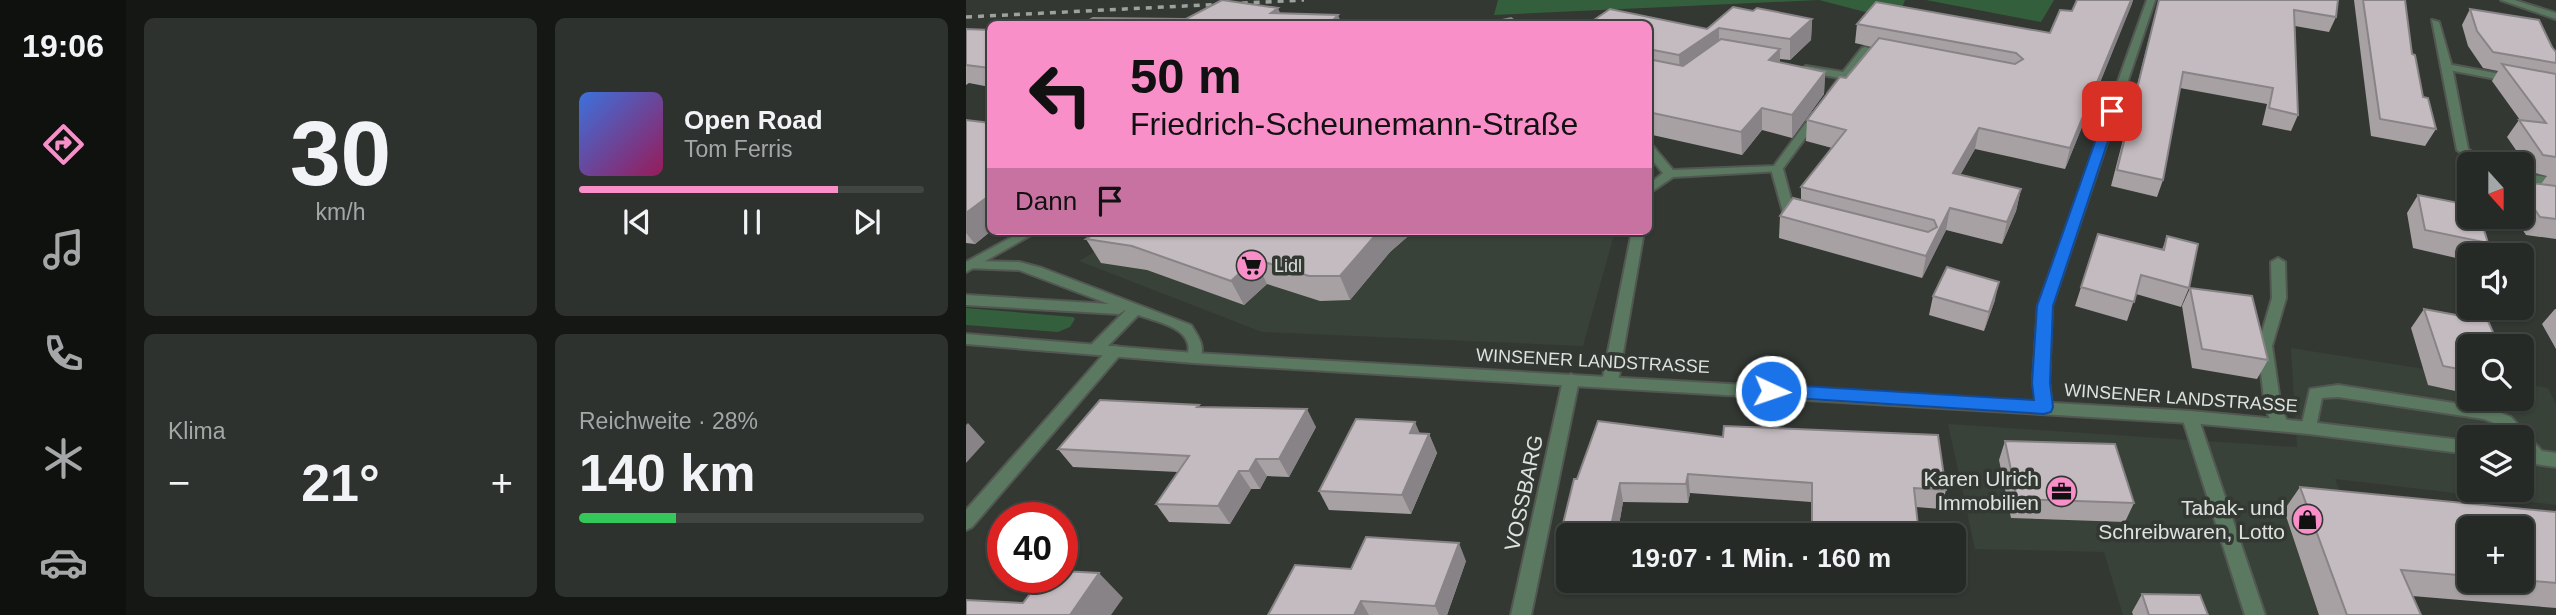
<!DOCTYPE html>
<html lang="de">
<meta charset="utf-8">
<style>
:root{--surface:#262a26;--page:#2e322e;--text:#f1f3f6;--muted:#a4a7a7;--line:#424643;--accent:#f98fc9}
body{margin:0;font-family:Arial,sans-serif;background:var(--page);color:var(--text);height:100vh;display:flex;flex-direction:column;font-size:26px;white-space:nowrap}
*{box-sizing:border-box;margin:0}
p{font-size:23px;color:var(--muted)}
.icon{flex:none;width:38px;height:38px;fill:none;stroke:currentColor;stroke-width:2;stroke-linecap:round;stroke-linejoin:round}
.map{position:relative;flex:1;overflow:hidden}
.drawer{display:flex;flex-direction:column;gap:18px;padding:18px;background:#151715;width:840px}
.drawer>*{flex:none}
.top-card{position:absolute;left:21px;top:21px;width:665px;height:214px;border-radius:10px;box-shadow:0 2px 5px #0004,0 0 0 2px var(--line);background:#f98fc9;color:#111;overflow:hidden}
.needle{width:46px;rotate:159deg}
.buttons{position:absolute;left:1491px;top:152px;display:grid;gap:14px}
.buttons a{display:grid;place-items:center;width:77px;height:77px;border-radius:10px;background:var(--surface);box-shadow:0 2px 5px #0004,0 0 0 2px var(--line);font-size:35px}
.speed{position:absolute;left:21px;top:502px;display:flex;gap:14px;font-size:35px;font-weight:700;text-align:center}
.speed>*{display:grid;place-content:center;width:91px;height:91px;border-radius:50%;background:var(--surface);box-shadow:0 2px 5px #0004,0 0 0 2px var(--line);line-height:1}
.speed .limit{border:10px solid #d22;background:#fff;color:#111}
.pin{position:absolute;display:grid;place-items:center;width:60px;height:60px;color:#fff;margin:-30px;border-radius:14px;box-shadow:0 4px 10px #0006}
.me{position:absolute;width:77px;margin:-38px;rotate:93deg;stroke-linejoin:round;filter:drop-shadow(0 0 5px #0008)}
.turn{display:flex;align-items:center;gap:24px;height:147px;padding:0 28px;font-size:32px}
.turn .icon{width:91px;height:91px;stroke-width:2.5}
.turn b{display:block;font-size:49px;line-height:60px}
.then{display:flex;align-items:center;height:66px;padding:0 28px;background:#0003;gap:14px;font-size:26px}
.big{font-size:52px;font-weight:700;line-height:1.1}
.drawer .tile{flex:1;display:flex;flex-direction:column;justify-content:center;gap:10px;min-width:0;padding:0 24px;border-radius:10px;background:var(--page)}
.drawer .dial{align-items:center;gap:0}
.dial b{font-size:91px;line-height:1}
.song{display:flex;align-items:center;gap:21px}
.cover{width:84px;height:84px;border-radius:10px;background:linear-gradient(135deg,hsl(220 70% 55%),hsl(330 70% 35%))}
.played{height:7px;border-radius:4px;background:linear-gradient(90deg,var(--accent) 75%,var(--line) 75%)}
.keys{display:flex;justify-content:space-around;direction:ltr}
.heat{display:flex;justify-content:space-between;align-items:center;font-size:38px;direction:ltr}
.charge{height:10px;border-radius:5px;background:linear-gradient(90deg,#34c759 28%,var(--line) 0)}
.drawer .tiles{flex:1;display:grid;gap:18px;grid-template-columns:repeat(2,1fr)}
.trip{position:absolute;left:590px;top:523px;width:410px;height:70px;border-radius:10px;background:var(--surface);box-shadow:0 2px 5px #0004,0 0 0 2px var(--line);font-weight:700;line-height:70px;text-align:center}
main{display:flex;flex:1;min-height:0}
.tabs{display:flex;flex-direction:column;width:126px;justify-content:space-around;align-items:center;background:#0f110f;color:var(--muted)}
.tabs .icon{width:49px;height:49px}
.tabs .current{color:var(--accent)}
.tabs b{font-size:32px;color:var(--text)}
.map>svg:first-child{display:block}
.built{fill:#384239;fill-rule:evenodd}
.green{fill:#345f3d}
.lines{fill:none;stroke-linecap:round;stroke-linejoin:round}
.service-casing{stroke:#525752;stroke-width:4}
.minor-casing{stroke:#525752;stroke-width:4}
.tertiary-casing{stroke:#525752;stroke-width:4}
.service{fill:#5b7960;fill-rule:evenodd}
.minor{fill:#5b7960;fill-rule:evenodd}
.tertiary{fill:#5b7960;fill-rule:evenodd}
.rail{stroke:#9da29e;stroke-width:3.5;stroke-dasharray:6 6;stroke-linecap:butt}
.wall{fill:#a8a1a4;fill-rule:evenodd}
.shaded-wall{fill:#888386}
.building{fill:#c3bbbf;stroke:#888386;stroke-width:2}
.route{fill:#1a73e8;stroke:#114b97;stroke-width:2}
.labels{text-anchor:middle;stroke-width:7;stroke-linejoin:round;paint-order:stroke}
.poi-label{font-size:18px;fill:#dee2df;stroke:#333833;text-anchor:start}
.street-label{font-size:18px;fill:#dee2df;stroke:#333833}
.near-poi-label{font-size:21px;fill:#dee2df;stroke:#333833;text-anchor:end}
.near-street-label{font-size:21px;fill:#dee2df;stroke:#333833}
</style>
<main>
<nav class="tabs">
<b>19:06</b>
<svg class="icon current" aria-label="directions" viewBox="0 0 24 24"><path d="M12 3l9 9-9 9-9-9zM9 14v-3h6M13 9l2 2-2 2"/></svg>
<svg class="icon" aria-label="music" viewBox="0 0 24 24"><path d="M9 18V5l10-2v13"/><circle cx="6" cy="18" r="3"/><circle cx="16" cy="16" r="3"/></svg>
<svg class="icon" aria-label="phone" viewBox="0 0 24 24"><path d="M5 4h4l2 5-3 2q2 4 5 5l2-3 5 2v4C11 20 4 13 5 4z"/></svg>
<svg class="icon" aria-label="climate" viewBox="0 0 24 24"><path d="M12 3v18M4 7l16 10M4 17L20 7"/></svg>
<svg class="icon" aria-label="car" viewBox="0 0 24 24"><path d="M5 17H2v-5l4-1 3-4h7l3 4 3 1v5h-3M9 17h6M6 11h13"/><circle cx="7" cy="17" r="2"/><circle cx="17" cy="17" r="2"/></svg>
</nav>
<section class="drawer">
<div class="tiles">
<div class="tile dial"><b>30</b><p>km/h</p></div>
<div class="tile">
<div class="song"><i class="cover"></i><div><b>Open Road</b><p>Tom Ferris</p></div></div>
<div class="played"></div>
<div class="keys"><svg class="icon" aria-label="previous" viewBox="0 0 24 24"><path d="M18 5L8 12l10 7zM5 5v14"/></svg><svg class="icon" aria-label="pause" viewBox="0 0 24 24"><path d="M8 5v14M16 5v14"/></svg><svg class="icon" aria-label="next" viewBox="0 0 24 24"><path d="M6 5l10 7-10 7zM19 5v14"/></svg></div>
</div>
<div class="tile"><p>Klima</p>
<div class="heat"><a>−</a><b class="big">21°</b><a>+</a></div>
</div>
<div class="tile"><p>Reichweite · 28%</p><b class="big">140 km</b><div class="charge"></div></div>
</div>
</section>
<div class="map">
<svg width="1590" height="615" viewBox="0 0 1590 615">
<rect width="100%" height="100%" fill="#333833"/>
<path class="built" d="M164,231H649L617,346L296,332L113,261Z
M1325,348L1503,376V399H1556V384L1582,388L1590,404V505L1369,479L1423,615H1157L1138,552L1009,549L982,424L1331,447ZM1503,438H1556V490H1503Z"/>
<path class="green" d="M532,0H939L936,8L903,13L853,0L528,15Z
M960,0H1088L1075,22Z
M0,308L107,317L109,319L104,327L92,332L0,325Z"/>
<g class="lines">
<defs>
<path id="service" d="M1481,64L1545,76L1550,79L1545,82L1478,69L1476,67Z
M811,166L817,169L828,210L839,215L837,218H829L817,212L805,169Z
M1312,258L1319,262L1320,298L1306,346L1315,408L1323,425L1321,429L1315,431L1309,429L1299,408L1292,346L1306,298L1305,262Z
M5,261L53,262L76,268L225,325C233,338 240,346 233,362H223C220,355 224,351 222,344C218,326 188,321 172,315L134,354H124L122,350L124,346L160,310H159L153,314L0,305V295L143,304L53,270L0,268V262Z
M1372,385L1526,409L1545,417L1582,458L1580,463C1568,467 1563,457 1556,449V438H1545L1533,425L1518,419L1372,397L1356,398L1349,432L1343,434L1337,432L1335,428L1344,389Z"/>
<path id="minor" d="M1181,0H1189L1086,306L1083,382L1086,407L1084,411H1072L1067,382L1072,306Z
M1535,0H1548L1590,13V19Z
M1466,20L1473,22L1486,67L1502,149L1521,164H1509L1491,150Z
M899,47L925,54L920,57L901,53L871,95L862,93L873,78L840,72L835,69L840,66L877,72L896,48Z
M851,112L856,115L815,171L707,177L682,194V185L697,173L682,155V144L686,145L707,170L808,166L847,113Z
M1556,174L1590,178V186L1556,180Z
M57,231H72L0,272V262Z
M666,231H678L652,382L649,386H639L636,382Z
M149,346L154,347L156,351L154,355L6,527L0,530V510L144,347Z
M605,374L610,376L613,380L565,615H545L597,380L600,376Z
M1224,411L1230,413L1232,417L1299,615H1279L1216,417L1218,413Z"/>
<path id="tertiary" d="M0,334L228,353L1224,411L1343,422L1503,441V454L1343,434L1224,423L228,363L0,344Z
M1556,448L1590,453V467L1556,462Z"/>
</defs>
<use href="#service" class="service-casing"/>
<use href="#minor" class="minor-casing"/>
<use href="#tertiary" class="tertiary-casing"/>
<use href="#service" class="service"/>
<use href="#minor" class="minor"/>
<use href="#tertiary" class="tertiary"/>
<path class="rail" d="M0,17L338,0"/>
</g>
<path class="wall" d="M1167,0L1099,169L1009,149L994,175L1055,189L1050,211L1036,244L980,230L956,278L813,238L814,216L835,200V187L866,148L840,141L841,120L880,78L906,47L889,43L891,24L1084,33L1106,11Z
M1193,0H1372L1370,17L1363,32L1329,26L1332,115L1325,131L1296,125L1301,104L1214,88L1197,180L1191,197L1145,186Z
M1388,0H1439L1446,54L1457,97L1470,129L1459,146L1405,136Z
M1504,9L1586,47L1590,52V239L1560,235L1548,217H1556V182L1575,184L1581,176L1565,172L1541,137L1553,120H1554L1526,81L1532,71L1517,68L1502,46L1496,25Z
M787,11L846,19L845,40L824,60L814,59V62L859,72L858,94L826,138L796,130L776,155L682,134V24L741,29Z
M0,29L24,30V87L3,83L0,85Z
M0,120L24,231H25L9,244L0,243Z
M1452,195L1522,243L1513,256H1503V261L1447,248L1441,213Z
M106,231H448L424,252L384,300L354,301L301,284L278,305L181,270L135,263L120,239L123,237Z
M1132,234L1196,250L1201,236L1223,288L1215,307L1170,294L1161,321L1109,306Z
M1224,288L1302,360L1291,379L1226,368L1216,306Z
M967,296L1029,300L1018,331L963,315Z
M1458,309L1503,346V394L1462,385L1445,328Z
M1589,309H1590V349L1576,324Z
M235,407L350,427L323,477L301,476L294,489H285L264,524L203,522L190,504L212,472L107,467L92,449Z
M632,421L980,490L975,509L950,507L953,536H845V502L724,493L722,503L657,502L651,536H602V570H595L590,552L611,479Z
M454,434H463L471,453L445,514L363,510L353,491Z
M1039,441L1168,503L1159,522L1045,518L1033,460Z
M1334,487L1590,512V608L1446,596L1455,615H1353L1318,510ZM1503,528H1556V581H1503Z
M500,561L481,615H302L385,569Z
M619,581H682L680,594L621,591Z
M1176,594L1242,615H1167L1166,612Z"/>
<path class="shaded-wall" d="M1165,0H1167L1166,4L1099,169L1104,148Z
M312,8L319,24L305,13Z
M372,15L376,24H363Z
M846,19L845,40L824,60V39Z
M753,28V48L714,76L713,55Z
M814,49V70L803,60Z
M859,72L858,94L826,138V115Z
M796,108V130L776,155L775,132Z
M1013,128L1009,149L983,195L987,173Z
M1055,189L1050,211L1036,244L1041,222Z
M24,195V231H25L9,244L0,233V213Z
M984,208L980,230L956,278L960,256Z
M413,231H448L424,252L384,300L374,276Z
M289,259L301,284L278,305L265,281Z
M1033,282L1029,300L1018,331L1023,312Z
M341,409L350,427L323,477L313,459Z
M449,422L457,441L444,433Z
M2,423L19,442L0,463V425Z
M463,434L471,453L445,514L436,495Z
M290,459L301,476L294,489L283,471Z
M273,471L285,489L264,524L252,506Z
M722,474L724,493L722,503L720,484Z
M654,483L657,502L651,536H643Z
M493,543L500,561L481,615H473L469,606Z
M133,573L157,598L145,615H104Z
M678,581H682L680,594Z
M395,601L403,615H388Z"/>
<path class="building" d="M256,0L312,8L305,13L372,15L363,24H116L127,18L220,19Z
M1111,0H1165L1104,148L1013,128L987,173L1055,189L1041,222L984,208L960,256L814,216L827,198L962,232L971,227L968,220L835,187L880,130L841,120L874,77L880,78L913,38L1049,64L1057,59L1050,53L891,24L910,2L1084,33L1094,10L1106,11Z
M1193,0H1372L1370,17L1328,10L1332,115L1303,108L1307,88L1217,72L1197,180L1151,170Z
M1397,0H1439L1446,54L1449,55L1457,97L1462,98L1470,129L1414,119Z
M767,7L787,11L791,8L846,19L824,39L753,28L713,55L682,49V24H622L644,9L741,29Z
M1504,9L1573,20L1586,47L1590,52V63L1527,52L1511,31Z
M545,18L553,24H518Z
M567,22L571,24H556Z
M0,29L24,30V68L0,65Z
M755,39L814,49L803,60L859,72L826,115L796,108L775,132L682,112V59L717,66Z
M1536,64L1590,74V157L1577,155L1553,120L1580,123Z
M0,120L24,123V195L0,213Z
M1556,182L1590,186V219L1574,217L1556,191Z
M1452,195L1503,205V217H1514L1522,243L1459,230Z
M133,231H413L374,276H343L289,259L265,281L166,246L120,239Z
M1132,234L1198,250L1201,236L1232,244L1223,288L1175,275L1168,302L1115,287Z
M981,267L1033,282L1023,312L967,296Z
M1224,288L1286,296L1302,360L1236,349Z
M1458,309L1522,321L1533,346H1503V371L1477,366Z
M134,400L233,405L231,407L341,409L313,459H290L283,471H273L252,506L190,504L223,456L92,449Z
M390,419L449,422L444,433L463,434L436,495L353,491Z
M632,421L757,437L758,426L972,435L980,490L948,488L953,536H846V483L722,474L720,484L654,483L643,536H602V552H590L608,479H611Z
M1039,441L1149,444L1168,503L1051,499Z
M1334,487L1590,512V583L1556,580V528H1503V576L1435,570L1455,615H1381Z
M400,537L493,543L469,606L395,601L388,615H302L329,565L385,569Z
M96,571L133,573L104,615H0V600L57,603L76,578H96Z
M1176,594L1234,595L1242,615H1183Z"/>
<path class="route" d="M1146,107L1152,111L1087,306L1084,383L1087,407L1085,412L1078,414L798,396L796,391L798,386L805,384L1068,400L1066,383L1071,306L1140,111Z"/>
<defs>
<symbol id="supermarket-disc" viewBox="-11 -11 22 22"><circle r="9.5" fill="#f98fc9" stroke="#333833"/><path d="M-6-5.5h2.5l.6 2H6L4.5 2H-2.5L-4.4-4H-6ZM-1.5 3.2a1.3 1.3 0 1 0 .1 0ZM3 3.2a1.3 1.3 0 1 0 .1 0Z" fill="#111"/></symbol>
<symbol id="office-disc" viewBox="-11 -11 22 22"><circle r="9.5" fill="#f98fc9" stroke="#333833"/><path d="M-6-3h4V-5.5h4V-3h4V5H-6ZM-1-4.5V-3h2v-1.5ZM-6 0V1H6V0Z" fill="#111"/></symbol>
<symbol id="shop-disc" viewBox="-11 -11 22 22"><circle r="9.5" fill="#f98fc9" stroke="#333833"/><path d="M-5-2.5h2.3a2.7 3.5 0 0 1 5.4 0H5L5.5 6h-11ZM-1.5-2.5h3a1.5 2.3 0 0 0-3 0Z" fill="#111"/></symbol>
</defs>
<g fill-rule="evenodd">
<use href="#supermarket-disc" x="268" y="248" width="35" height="35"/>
<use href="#office-disc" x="1078" y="474" width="35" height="35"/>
<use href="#shop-disc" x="1324" y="502" width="35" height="35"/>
</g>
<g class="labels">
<g class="poi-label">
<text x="308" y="272">Lidl</text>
</g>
<g class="street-label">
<text transform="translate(627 361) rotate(3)" y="6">WINSENER LANDSTRASSE</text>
<text transform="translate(1215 398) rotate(4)" y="6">WINSENER LANDSTRASSE</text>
</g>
<g class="near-poi-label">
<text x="1073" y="486">Karen Ulrich<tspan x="1073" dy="24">Immobilien</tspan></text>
<text x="1319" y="515">Tabak- und<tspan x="1319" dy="24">Schreibwaren, Lotto</tspan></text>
</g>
<g class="near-street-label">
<text transform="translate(558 493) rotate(-78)" y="7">VOSSBARG</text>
</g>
</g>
</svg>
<div class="buttons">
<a><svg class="needle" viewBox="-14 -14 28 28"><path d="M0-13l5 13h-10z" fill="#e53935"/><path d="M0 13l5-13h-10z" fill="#a4a7a7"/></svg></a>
<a><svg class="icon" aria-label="sound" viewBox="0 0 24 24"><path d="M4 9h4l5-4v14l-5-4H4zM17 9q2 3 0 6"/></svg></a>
<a><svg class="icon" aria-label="search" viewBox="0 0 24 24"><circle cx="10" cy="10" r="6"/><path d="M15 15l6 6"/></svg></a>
<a><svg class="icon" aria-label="layers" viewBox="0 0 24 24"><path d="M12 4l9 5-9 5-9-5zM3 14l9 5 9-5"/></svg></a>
<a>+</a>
</div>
<div class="speed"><div class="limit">40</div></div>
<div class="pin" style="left:1146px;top:111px;background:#d93025"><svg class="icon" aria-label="arrive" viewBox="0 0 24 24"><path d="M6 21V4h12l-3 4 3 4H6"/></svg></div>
<svg class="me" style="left:805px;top:391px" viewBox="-20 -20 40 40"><circle r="17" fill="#1a73e8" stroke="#fff" stroke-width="3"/><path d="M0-11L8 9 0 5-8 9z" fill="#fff"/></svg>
<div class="trip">19:07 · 1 Min. · 160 m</div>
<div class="top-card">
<div class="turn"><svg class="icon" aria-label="left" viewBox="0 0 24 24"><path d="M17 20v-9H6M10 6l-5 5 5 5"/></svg><div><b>50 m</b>Friedrich-Scheunemann-Straße</div></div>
<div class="then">Dann<svg class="icon" aria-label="arrive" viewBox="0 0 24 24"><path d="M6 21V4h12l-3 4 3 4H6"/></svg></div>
</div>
</div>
</main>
